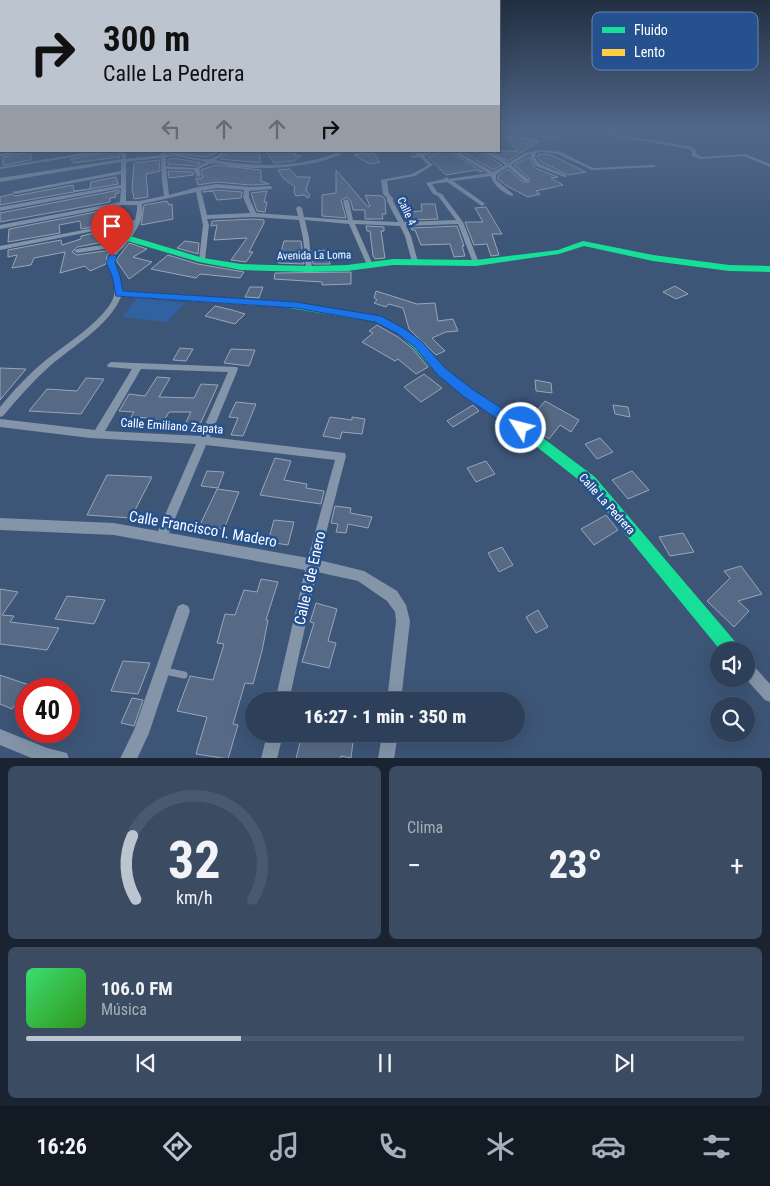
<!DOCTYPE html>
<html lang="es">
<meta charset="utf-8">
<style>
:root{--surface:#2e4059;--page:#3a4b62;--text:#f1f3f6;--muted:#a7afba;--line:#49596f;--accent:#bbc4cf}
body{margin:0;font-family:"Roboto Condensed",sans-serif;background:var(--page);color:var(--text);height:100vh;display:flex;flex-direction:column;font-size:19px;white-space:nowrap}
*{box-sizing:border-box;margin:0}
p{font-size:16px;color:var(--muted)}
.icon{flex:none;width:28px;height:28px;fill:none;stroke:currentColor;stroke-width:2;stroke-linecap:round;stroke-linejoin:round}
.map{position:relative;height:758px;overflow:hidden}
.panel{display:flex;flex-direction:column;gap:8px;padding:8px;background:#192331;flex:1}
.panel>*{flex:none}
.top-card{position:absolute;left:0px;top:0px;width:500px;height:152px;box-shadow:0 5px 20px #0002,0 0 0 1px var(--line);background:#bbc4cf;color:#111;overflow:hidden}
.tools{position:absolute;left:710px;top:642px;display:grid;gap:10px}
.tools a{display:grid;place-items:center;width:45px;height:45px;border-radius:50%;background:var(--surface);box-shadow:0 5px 20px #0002,0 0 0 1px var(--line);font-size:25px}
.speed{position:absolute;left:15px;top:678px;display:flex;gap:10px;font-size:25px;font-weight:700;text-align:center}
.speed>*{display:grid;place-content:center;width:65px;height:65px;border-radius:50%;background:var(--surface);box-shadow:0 5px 20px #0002,0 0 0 1px var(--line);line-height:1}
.speed .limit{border:8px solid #d22;background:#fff;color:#111}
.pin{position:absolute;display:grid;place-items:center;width:42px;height:42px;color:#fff;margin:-51px -21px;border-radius:50% 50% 50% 0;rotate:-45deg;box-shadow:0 0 5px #0007}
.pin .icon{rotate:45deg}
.me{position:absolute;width:55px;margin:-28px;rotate:306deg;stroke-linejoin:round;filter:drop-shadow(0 0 4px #0008)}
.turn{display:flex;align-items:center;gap:18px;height:105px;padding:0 20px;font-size:22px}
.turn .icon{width:65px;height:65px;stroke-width:2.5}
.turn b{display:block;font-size:35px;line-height:42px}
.lanes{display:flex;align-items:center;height:48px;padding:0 20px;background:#0003;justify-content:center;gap:25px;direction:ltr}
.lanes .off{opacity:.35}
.big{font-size:38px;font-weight:800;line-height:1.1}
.panel .tile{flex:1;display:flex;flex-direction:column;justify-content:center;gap:8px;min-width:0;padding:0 18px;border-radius:8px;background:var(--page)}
.panel .dial{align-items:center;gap:0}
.dial svg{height:130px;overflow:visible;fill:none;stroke:var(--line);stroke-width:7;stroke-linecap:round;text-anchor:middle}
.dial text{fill:var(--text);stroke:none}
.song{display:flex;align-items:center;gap:15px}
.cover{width:60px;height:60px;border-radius:8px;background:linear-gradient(135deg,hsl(140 70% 55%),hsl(110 70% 35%))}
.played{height:5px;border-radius:2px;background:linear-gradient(90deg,var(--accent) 30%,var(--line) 30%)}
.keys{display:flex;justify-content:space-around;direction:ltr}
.heat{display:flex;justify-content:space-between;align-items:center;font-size:28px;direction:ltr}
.panel .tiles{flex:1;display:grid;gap:8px;grid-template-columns:1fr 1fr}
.tile:last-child{grid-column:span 2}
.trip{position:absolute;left:245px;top:692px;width:280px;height:50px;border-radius:25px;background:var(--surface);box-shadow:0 5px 20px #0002,0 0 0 1px var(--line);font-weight:800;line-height:50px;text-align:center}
.tab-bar{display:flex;height:80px;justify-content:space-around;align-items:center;background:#121a24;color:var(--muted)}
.tab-bar .icon{width:35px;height:35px}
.tab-bar .selected{color:var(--accent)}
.tab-bar b{font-size:22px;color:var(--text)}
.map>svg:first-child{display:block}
.green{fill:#3161a0}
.building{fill:#576a85;stroke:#99a6b9}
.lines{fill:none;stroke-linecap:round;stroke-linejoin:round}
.lane{stroke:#8495aa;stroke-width:7}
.street{fill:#8495aa;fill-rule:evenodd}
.fast{fill:#16e098;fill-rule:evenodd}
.slow{fill:#ffcf43;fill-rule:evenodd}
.route{fill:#1a73e8;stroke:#114b97}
.labels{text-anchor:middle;stroke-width:5;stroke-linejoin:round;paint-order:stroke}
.far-street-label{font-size:11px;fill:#fff;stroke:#25518f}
.street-label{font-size:12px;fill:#fff;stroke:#25518f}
.near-street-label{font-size:15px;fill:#fff;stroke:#25518f}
.key{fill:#25518f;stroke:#6685b1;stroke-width:1}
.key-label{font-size:14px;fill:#fff}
</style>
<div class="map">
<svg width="770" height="759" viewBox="0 0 770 759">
<rect width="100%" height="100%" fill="#3d5577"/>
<path class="green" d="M137,298L185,303L167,322L122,317Z"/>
<path class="building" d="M517,137L539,141L508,161L491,151H518L507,140Z
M111,151H120V157L73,163L71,159Z
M167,151H221L207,157L167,153Z
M232,151H259L260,163L220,159Z
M266,151H299L293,155L301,156L294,161L274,163Z
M445,151H449L483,172L475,170L446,175L428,157Z
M461,151H478L502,165L493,170Z
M31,152V160L3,165V157Z
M373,152L380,162L370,164L354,155L366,153L368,155Z
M542,154L551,155L586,172L568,175L541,162L537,157L538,155Z
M529,157L535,168L558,177L551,178L563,185L536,191L540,194L528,197L507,186L498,179V176L508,169L523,182H529V178L514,165Z
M175,158L201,163L195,166L168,164V159Z
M159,160L160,171L146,174L148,197L134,199L132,188L134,163Z
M215,165L261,170V181L269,184L250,185L217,182L198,185L196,178L200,179L203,177L201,170Z
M283,169L282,170L290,169L297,177H310L306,190L310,195L308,198L304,195L296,196L294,192L295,187L283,178L278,170Z
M336,170L368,207L370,206L365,195L382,196L385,199L386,214H382L383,219H365V210H353L351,201L347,197L341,200L346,218L322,216V195L336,193Z
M168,171L193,172L194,175L169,178Z
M116,177L118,184L0,205V197L12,194L15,196L73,185L74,191L90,189L91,182Z
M119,190V193L115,194L116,197L110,198V202L0,222V213Z
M217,190L242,192L241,198L217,200L213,191L203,192Z
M267,191L264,202H267L265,212L257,211L251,193Z
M167,201L169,205L172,204L173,219L141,225L144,205Z
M421,204H435L438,219L409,220L406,212L422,211Z
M486,207L502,234H492L499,255L491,256L487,244L474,245L465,222H483L475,208Z
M111,209L112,216L126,213L128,220L81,229L80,221L59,225L60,233L8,242L9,229Z
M254,219L264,220V223L249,252H253L246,262L231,260L247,238L214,240L217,225L211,226L212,221Z
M366,226L384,227V231H381L385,258L375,259L373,256L370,231H367Z
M457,226L464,246H462L465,256L454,257L450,244L421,245L415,230H412L411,228Z
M94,233L120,239L77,247L72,252L77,255L111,250L107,255L106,264L90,271L85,266L60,273L65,252L34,258L31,265L12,268L17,255L8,257V250L61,240L62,245L81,239V236Z
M185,241L199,243L198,254L177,248Z
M284,241H301L304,264L278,263Z
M129,243L147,249L133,257L152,262L129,279L116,260Z
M327,250L330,264H313L312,251Z
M168,255L198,264L244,272L240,278L200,274L196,278L151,269Z
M351,272V284L322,285V282L274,279L275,273Z
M675,286L688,294L676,299L663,292Z
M250,287H263L259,298L245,297Z
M376,291L417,304L435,303L438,321L453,319L458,331L446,332L432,338L445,351L436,355L409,329L403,308L389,304L386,307L374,303L377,300L374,298Z
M215,306L232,310L245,314L235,324L205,316Z
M377,325L398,337L413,349L428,367L416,374L398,359L395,361L362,342L373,333L369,331Z
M180,348L193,349L186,361L173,360Z
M231,349L255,350L249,366L224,363Z
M0,368L26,369L0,400Z
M424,374L442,388L421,402L404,387Z
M157,377L170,378L159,397L194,398L201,384L218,385L197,431L182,430L191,412H169L162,424H148L151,418L131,417L134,412L119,411L129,394L145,396Z
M86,378L104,379L81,414L29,411L47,389L77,391Z
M535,380L551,383L552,393L536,391Z
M545,401L579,420L571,432L560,425L549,439L527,422Z
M236,402L256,404L243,436L231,435L238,418L229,417Z
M473,405L479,411L453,427L447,421Z
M613,405L628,407L630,417L615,414Z
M330,417L352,420V417L365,419L362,434L342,432L340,439L323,436Z
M600,438L613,452L597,459L585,444Z
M275,458L291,461L284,480L307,484L306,488L324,491L321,504L260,495Z
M486,461L495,474L476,482L467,468Z
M207,471L224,472L218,488L201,486Z
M632,471L649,490L628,499L612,480Z
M107,475L152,477L131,518L87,515Z
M217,489L239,492L224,529L200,525Z
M335,506L351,508L350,513L372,517L368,528L348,524L346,533L336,532L338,524L331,523Z
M606,515L618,530L594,545L581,529Z
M274,520L294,522L288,545L268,542Z
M683,533L694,552L670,556L659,537Z
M502,547L513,565L499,572L488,553Z
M741,566L762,594L738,601L749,611L734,627L707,601L730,578L724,571Z
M261,579L278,582L266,620H268L262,651L253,684L245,683L233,724L238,725L228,759L196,754L207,717L177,711L190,676L213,680L224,644L217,643L225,614L235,615L244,590L257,592Z
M0,589L18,592L2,615L14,616L10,622L59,628L47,650L0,644Z
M67,596L105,600L94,624L55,619Z
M316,603L337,609L328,641L336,643L329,668L302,662L314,623L310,622Z
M538,610L548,627L536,633L526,617Z
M123,661L150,663L138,694L111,691Z
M0,675L29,685L12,709L0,704Z
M132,698L143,700L134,726L121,723Z
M302,734H354L351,758L341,756V759H296Z"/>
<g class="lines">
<path class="lane" d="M165,671L184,675"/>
<path class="street" d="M519,130H528L557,139L553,140L523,130L514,137L499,140V138L512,135Z
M598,130H603L616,134L692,147L696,150V154L702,157L745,154L770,164V167L744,156L701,159L692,156V151L689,149L615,136Z
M637,130H651L678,133L676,134Z
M0,134H1V136H0Z
M0,144H1V146H0Z
M541,150L561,152L593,168L654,165L656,166L654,167L592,170L558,154L541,152L536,153L535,158L540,164L566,175V177H564L536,166L531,158V154L528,155L511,165L528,179V181H524L508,167L496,175V180L513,194V196C505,195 492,184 491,176L453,181L484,203L485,204L482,206L447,182L432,184L437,192L442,194L463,222L479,263L476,265L473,263L458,224L406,226L411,236L418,262L415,264L412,262L405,236L400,226L355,224L373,265L370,267L367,265L349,224L305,220L309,238L312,269L309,271L306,269L303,238L299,220L254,217L207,219L209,225L205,260L202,262L199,260L203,225L196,192L142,204C145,221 133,236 123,248C120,250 116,254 115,257C110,267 127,283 121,297C108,327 74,345 50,366C33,381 18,398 3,416L0,417V407C14,390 29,374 46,360C67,343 93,328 109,306C125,283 102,269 109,255C111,252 115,249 117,247L77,253L74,251L77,249L121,242L133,223L0,250V246L135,220L137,210V205H123L0,229V225L120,202L121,188L0,211V207L121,185V174L15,194L12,192L121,171V162L0,182V178L122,159V151H126V159L161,155V151H165L166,155C180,153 193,159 207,159C215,159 221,151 230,151L215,160C254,167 298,168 336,153V151H340V155C310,167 272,170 239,167C219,166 218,158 199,169L201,176L199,177L197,176L194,170L166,169L169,195L198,187L217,184L250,187L270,186L272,187V189L249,191V197L256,213L298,216L296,208L299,206L302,208L304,217L348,220L343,201L346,199L349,201L353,220L398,222L387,201V198L383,194L381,180L412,174L428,165L420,157L411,158V156L417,155L414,151H419L422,154L434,151H443L424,156L433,165L415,176L387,181L389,194L393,198V201L404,222L456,220L438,196L433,194L426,183L444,179L446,177L449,179L488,173L451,151H457L493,172L505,165L500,161L480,151C490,151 501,157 508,163L525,153ZM175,156L206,162L195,168L166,166V157ZM161,158L162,180L164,196L139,201H126V173L127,172L126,171V162ZM217,188L244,190L243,197L250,213L207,215L201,191Z
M16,151H29L0,156V154Z
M97,151H109L0,169V167Z
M366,151H372L368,153Z
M111,362L237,367L238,369L210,437L345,453L346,456L319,560L364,571L397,591L406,605L410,621L401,701H387L396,621L395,612L387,601L358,581L317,572L289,701H275L305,570L114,535L0,530V518L114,523L158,531L196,444L90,438L0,427V419L95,430L132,369L108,367L107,365ZM141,369L228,372L200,436L105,431ZM206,445L335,460L308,558L169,533Z
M183,604L188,606L190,611L149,733L137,759H120L134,730L176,611L178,606Z
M746,661L751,663L770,684V702L765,700L746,679Z
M0,729L47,748L67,753L69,759H34L0,745Z
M267,734H283L277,759H261Z
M382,734H398L394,759H378Z"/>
<path class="fast" d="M124,236H130L203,258L241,264L309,266L347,265L393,259L476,260L558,250L583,241L653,255L729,265L770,266V272L729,271L653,261L584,246L559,254L476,266L393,265L347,271L309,272L241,270L199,262L124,240Z
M280,301L378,316L405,329L422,342L445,368L471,389L511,414L595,477L738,645L741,651H721L585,485L503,420L463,395L437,374L414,348L397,333L376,322L277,306V302Z"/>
<path class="slow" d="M119,291L280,301L285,304L280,307L116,296V292Z"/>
</g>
<linearGradient id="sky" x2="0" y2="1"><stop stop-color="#222f41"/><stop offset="0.55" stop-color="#51688a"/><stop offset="1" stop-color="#51688a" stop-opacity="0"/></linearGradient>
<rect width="770" height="236" fill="url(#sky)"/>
<path class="route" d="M112,254L117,256L115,262L120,276L123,291L296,302L381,316L405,329L422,342L445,368L472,389L526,424L527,428L526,432L521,433L517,432L463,396L437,374L415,347L398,334L375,322L296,308L116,296L112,276L106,262L110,255Z"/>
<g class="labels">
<g class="far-street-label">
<text transform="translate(407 211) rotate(65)" y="4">Calle 4</text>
<text transform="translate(314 255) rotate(-1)" y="4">Avenida La Loma</text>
</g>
<g class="street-label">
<text transform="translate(172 426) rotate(4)" y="4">Calle Emiliano Zapata</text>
<text transform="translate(607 504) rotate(48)" y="4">Calle La Pedrera</text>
</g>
<g class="near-street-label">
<text transform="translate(203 529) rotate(10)" y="5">Calle Francisco I. Madero</text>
<text transform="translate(310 578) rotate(-77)" y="5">Calle 8 de Enero</text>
</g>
</g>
<rect x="592" y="12" width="166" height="58" rx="8" class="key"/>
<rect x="602" y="27" width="23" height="6" fill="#16e098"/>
<rect x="602" y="49" width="23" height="7" fill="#ffcf43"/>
<g class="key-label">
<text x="634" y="35">Fluido</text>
<text x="634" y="57">Lento</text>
</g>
</svg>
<div class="tools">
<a><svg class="icon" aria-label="sound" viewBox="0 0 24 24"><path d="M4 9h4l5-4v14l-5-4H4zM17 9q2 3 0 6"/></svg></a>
<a><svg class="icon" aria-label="search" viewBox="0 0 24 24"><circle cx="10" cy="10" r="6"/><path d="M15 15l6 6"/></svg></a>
</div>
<div class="speed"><div class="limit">40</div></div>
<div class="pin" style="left:112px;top:256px;background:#d93025"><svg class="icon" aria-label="arrive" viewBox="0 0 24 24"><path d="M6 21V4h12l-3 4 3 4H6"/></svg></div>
<svg class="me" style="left:521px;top:428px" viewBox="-20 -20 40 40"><circle r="17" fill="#1a73e8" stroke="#fff" stroke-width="3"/><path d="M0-11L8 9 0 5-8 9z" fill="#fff"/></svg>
<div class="trip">16:27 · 1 min · 350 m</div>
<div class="top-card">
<div class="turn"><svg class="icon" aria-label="right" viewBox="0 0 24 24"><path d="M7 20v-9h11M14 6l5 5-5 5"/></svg><div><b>300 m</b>Calle La Pedrera</div></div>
<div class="lanes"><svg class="icon off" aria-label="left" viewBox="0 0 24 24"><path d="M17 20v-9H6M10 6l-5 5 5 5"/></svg><svg class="icon off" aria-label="ahead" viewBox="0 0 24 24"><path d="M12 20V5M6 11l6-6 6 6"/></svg><svg class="icon off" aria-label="ahead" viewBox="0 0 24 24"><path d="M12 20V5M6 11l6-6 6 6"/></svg><svg class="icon" aria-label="right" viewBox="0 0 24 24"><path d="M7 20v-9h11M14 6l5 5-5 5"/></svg></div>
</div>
</div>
<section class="panel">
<div class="tiles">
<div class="tile dial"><svg viewBox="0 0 100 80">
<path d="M14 69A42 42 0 1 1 86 69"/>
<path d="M14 69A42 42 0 0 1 12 30" stroke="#bbc4cf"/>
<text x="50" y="56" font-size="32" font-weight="700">32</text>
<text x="50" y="72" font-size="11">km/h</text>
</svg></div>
<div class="tile"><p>Clima</p>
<div class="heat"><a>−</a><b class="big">23°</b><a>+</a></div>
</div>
<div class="tile">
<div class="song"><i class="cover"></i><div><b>106.0 FM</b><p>Música</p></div></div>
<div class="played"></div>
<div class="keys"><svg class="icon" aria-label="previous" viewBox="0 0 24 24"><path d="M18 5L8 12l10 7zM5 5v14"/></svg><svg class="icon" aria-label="pause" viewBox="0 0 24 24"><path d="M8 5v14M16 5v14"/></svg><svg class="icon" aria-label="next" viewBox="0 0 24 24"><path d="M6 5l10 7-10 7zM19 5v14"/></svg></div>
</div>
</div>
</section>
<nav class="tab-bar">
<b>16:26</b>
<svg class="icon selected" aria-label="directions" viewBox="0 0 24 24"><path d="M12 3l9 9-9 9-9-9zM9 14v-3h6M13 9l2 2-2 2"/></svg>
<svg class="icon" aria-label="music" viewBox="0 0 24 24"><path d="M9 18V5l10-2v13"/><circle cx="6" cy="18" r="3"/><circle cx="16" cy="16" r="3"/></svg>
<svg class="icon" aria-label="phone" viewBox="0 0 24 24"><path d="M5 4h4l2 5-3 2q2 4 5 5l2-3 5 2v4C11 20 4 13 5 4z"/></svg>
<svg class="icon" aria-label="climate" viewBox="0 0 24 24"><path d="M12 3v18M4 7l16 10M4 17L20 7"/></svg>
<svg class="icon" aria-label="car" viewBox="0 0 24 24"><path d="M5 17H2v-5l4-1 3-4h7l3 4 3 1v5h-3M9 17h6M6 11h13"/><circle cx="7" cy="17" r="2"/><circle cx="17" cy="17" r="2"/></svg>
<svg class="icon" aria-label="filters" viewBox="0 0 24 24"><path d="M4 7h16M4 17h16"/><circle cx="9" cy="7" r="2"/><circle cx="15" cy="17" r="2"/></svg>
</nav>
